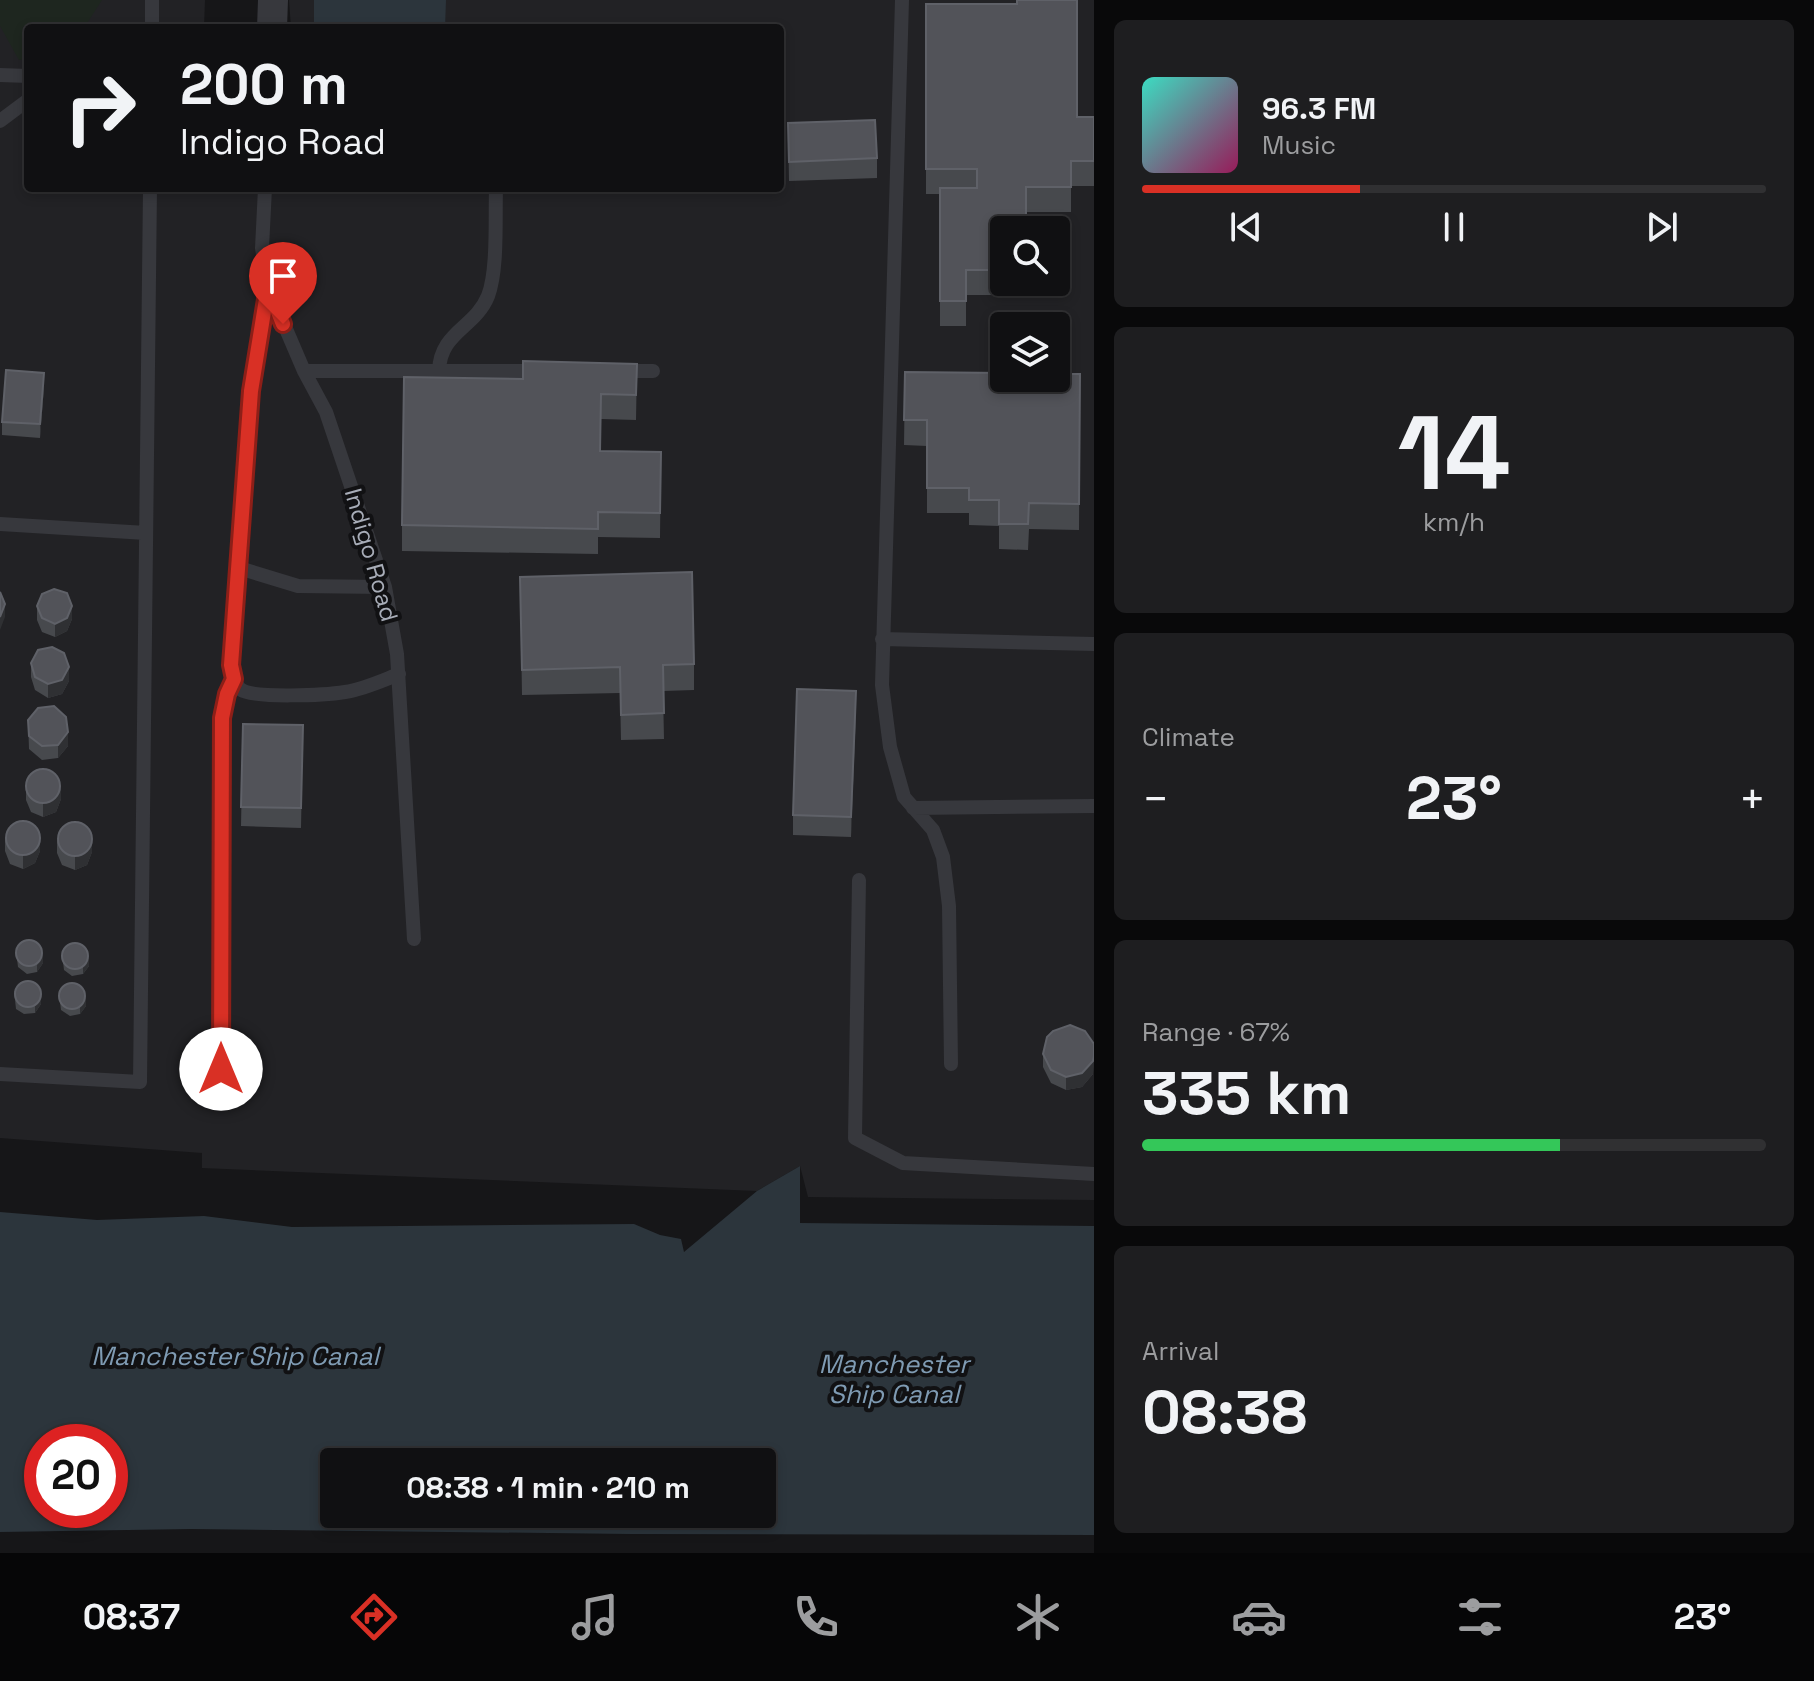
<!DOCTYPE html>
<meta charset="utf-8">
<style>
:root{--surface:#101012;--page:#1e1e20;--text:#f1f3f6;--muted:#9c9d9f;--line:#303032;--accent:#d93025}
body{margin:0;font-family:"Space Grotesk",sans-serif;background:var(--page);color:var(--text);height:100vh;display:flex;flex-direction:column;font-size:30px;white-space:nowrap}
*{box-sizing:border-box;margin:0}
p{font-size:26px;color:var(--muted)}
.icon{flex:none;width:44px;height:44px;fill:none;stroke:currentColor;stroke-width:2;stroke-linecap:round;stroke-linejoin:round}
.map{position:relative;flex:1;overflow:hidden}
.drawer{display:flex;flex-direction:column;gap:20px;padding:20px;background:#09090a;width:720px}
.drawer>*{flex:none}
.banner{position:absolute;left:24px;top:24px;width:760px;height:168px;border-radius:8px;box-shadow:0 4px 12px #0003,0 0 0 2px var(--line);background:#101012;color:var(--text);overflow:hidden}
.fabs{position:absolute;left:990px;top:216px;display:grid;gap:16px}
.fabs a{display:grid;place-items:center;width:80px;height:80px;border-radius:8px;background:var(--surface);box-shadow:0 4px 12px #0003,0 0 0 2px var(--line);font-size:40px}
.speed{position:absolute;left:24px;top:1424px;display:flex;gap:16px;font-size:40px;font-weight:700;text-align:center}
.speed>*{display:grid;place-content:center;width:104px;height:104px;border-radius:50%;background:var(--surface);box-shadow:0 4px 12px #0003,0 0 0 2px var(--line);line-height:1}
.speed .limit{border:12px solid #d22;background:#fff;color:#111}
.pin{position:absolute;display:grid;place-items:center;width:68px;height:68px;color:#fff;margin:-82px -34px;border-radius:50% 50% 50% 0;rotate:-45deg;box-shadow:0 0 8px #0007}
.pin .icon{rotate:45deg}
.me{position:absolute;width:88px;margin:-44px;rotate:0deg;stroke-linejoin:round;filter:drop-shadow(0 0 6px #0008)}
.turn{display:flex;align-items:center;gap:28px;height:168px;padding:0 24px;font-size:36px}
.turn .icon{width:104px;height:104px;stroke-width:2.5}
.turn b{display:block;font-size:56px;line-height:68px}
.big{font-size:60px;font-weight:600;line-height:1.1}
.drawer .widget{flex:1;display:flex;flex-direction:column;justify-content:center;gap:12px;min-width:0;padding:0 28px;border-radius:12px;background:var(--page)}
.drawer .dial{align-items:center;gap:0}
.dial b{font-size:104px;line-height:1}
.song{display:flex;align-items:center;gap:24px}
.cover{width:96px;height:96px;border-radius:12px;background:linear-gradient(135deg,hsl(170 70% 55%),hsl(330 70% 35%))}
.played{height:8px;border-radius:4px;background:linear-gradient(90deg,var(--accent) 35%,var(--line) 35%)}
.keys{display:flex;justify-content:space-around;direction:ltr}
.heat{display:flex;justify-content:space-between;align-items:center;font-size:44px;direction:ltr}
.charge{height:12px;border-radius:6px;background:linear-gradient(90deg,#34c759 67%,var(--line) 0)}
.trip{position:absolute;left:320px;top:1448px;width:456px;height:80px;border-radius:8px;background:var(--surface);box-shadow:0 4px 12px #0003,0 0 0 2px var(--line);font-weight:600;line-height:80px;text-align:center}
.tab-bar{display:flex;height:128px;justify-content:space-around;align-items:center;background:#060607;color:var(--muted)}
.tab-bar .icon{width:56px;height:56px}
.tab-bar .active{color:var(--accent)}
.tab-bar b{font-size:36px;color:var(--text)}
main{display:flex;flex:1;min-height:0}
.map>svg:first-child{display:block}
.built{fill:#222225;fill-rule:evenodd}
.green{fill:#1e261f}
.water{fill:#2c353c;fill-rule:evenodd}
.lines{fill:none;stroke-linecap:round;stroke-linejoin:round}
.service{stroke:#37383d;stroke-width:14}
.minor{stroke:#37383d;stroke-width:30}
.wall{fill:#47494d}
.shaded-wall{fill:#2f3033}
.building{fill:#525359;stroke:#5f6168;stroke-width:2}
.route-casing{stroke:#8d1f18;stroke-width:20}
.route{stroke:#d93025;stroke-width:14}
.labels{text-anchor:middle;stroke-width:8;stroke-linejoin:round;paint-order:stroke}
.street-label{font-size:24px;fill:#a8adb8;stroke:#111113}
.water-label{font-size:26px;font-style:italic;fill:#7f9bb3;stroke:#111113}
</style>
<main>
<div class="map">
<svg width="1094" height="1553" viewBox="0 0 1094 1553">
<rect width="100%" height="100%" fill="#161618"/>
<path class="built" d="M0,0H205L204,28H28V188H780V28H291L289,0H1094V1200L808,1197L800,1166L757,1191L202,1168V1153L0,1138ZM1004,230H1056V282H1004ZM1004,326H1056V378H1004Z"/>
<path class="green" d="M0,0H102L84,28H28V59L19,60L0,26Z"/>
<path class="water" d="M314,0H446L445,28H314Z
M800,1166V1223L1094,1226V1535L630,1534L191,1529L0,1532V1212L97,1220L204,1216L292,1227L634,1224L660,1235L681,1239L684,1252L757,1191ZM42,1442H110V1510H42ZM334,1462H762V1514H334Z"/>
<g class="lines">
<path class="service" d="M902,0L882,685L890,747L904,797L933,830L943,857L949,906L951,1064
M152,28V0
M0,75L28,76
M0,121L28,100
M265,188L262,248L268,287L304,371L326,412L385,587L397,654L414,939
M268,287L251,391L231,665C233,672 234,683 240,689C252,699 327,695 345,692C364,689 381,681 399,674
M304,371H539
M439,371C440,332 475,328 488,296C498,270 495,219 496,190
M620,371H653
M0,524L146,533
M239,568L298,586L385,587
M882,639L1094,644
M913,808L1094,806
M859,880L855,1138L903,1163L1094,1174
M0,1074L140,1082L150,188
M221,1100L222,718L227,694L234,679"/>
<path class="minor" d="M272,28L273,0"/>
</g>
<path class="wall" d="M926,4L1077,117H1094V186H1071V212H1026L1004,230V282H1026V295H966V326H940V194H926Z
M788,123L877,158V178L789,181Z
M637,364L636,420L601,419L600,451L661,452L660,538L598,537V554L402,551V525L523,379Z
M905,372L1080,374L1079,530L1029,529L1028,550L999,549V526L969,525V513H927V446L904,445Z
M44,387L40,438L2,435V422Z
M520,577L694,664V690L663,691L664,739L621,740L620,693L522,695Z
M37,606L72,619L67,631L55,637L42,632L37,620Z
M31,663L69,681L62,694L48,698L35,690L31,677Z
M856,711L851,837L793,835V815Z
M28,720L68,746L58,758L42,760L29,749Z
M243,724L303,725L301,828L241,826Z
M26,786L61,799L56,812L43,817L31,812L26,800Z
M5,838L40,851L35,863L23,869L10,864L5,851Z
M57,840L92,852L87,865L75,870L62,865L57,853Z
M16,950L43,963L37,972L27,974L18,967Z
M62,953L89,966L83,974L72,976L64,970Z
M14,991L41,1004L35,1013L24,1014L16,1009Z
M59,993L86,1006L80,1014L70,1016L61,1010Z
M1094,1044L1093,1074L1082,1087L1066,1090L1051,1083L1043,1067V1054Z"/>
<path class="shaded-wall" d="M44,373V387L40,438V424Z
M5,604V617L0,630V617Z
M72,606V619L67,631L55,637V624Z
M69,667V681L62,694L48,698V684Z
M856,691V711L851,837V817Z
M68,732V746L58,758V745Z
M61,786V799L56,812L43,817V803Z
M40,837V851L35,863L23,869V855Z
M92,839V852L87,865L75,870V857Z
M43,956V963L37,972V965Z
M89,959V966L83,974V967Z
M41,997V1004L35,1013V1006Z
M86,999V1006L80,1014V1007Z
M1094,1056L1093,1074L1082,1087L1066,1090V1077Z"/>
<path class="building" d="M1017,0H1077V117H1094V161H1071V187H1026V230H1004V270H966V301H940V188H977V169H926V4H1017Z
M875,120L877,158L789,162L788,123Z
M523,361L637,364L636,395L601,394L600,451L661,452L660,513L598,512V529L402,525L404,377L523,379Z
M6,370L44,373L40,424L2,422Z
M905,372L1004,373V378H1056V374H1080L1079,504L1029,503L1028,524H999V500H969V488H927V420H904Z
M692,572L694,664L663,665L664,713L621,715L620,667L522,670L520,577Z
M54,589L67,593L72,606L67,618L55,624L42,618L37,606L42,594Z
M0,592L5,604L0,617Z
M52,647L64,653L69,667L62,680L48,684L35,677L31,663L38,650Z
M797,689L856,691L851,817L793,815Z
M54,706L66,717L68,732L58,745L42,746L29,736L28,720L38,708Z
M243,724L303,725L301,808L241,807Z
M26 786a17 17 0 1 1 34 0a17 17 0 1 1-34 0Z
M6 838a17 17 0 1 1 34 0a17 17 0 1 1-34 0Z
M58 839a17 17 0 1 1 34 0a17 17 0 1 1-34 0Z
M16 953a13 13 0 1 1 26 0a13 13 0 1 1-26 0Z
M62 956a13 13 0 1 1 26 0a13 13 0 1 1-26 0Z
M15 994a13 13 0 1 1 26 0a13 13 0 1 1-26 0Z
M59 996a13 13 0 1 1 26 0a13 13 0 1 1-26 0Z
M1070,1025L1085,1031L1094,1044V1056L1093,1061L1082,1073L1066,1077L1051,1070L1043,1054L1047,1037L1053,1031Z"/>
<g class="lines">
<defs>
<path id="route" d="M221,1069L222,718L227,694L234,679L231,665L251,391L268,287L283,324"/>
</defs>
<use href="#route" class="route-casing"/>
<use href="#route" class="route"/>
</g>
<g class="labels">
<g class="street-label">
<text transform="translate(371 555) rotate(74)" y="8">Indigo Road</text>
</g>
<g class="water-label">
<text x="235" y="1365">Manchester Ship Canal</text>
<text x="894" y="1373">Manchester<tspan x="894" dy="30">Ship Canal</tspan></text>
</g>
</g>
</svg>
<div class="fabs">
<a><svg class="icon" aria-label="search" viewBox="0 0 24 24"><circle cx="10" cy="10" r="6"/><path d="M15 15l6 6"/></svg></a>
<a><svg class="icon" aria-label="layers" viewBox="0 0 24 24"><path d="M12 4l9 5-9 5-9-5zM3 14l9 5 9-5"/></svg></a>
</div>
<div class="speed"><div class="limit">20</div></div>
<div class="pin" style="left:283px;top:324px;background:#d93025"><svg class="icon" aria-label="arrive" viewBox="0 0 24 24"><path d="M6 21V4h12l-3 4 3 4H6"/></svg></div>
<svg class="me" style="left:221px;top:1069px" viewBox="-20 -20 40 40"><circle r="19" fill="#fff"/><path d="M0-13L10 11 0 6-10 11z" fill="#d93025"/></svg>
<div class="trip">08:38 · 1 min · 210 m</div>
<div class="banner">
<div class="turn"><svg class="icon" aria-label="right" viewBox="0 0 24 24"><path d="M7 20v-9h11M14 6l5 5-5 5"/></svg><div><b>200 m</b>Indigo Road</div></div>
</div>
</div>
<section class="drawer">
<div class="widget">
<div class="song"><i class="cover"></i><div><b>96.3 FM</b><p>Music</p></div></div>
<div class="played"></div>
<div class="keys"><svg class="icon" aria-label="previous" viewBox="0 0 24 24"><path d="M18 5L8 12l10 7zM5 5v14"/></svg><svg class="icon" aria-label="pause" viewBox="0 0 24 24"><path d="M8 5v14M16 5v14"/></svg><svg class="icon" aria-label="next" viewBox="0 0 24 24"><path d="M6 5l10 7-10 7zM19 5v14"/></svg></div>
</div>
<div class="widget dial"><b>14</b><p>km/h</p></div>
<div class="widget"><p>Climate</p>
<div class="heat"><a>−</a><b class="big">23°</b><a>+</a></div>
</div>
<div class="widget"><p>Range · 67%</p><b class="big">335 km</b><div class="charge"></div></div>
<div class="widget"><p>Arrival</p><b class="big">08:38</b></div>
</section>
</main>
<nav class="tab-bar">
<b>08:37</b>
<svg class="icon active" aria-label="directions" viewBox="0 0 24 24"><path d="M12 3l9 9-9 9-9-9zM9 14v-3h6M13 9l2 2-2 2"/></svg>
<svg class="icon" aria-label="music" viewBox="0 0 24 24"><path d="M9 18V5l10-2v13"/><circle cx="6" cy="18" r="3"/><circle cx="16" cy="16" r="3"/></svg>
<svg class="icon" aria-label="phone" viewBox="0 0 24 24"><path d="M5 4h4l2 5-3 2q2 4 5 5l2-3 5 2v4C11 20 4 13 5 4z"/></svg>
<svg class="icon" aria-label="climate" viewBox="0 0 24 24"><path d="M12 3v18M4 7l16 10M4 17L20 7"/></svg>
<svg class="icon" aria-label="car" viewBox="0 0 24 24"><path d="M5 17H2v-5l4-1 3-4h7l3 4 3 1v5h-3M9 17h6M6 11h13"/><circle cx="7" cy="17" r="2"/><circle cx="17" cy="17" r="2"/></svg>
<svg class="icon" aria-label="filters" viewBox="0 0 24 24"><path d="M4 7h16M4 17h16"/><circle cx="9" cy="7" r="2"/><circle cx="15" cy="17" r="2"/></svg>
<b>23°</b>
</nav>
